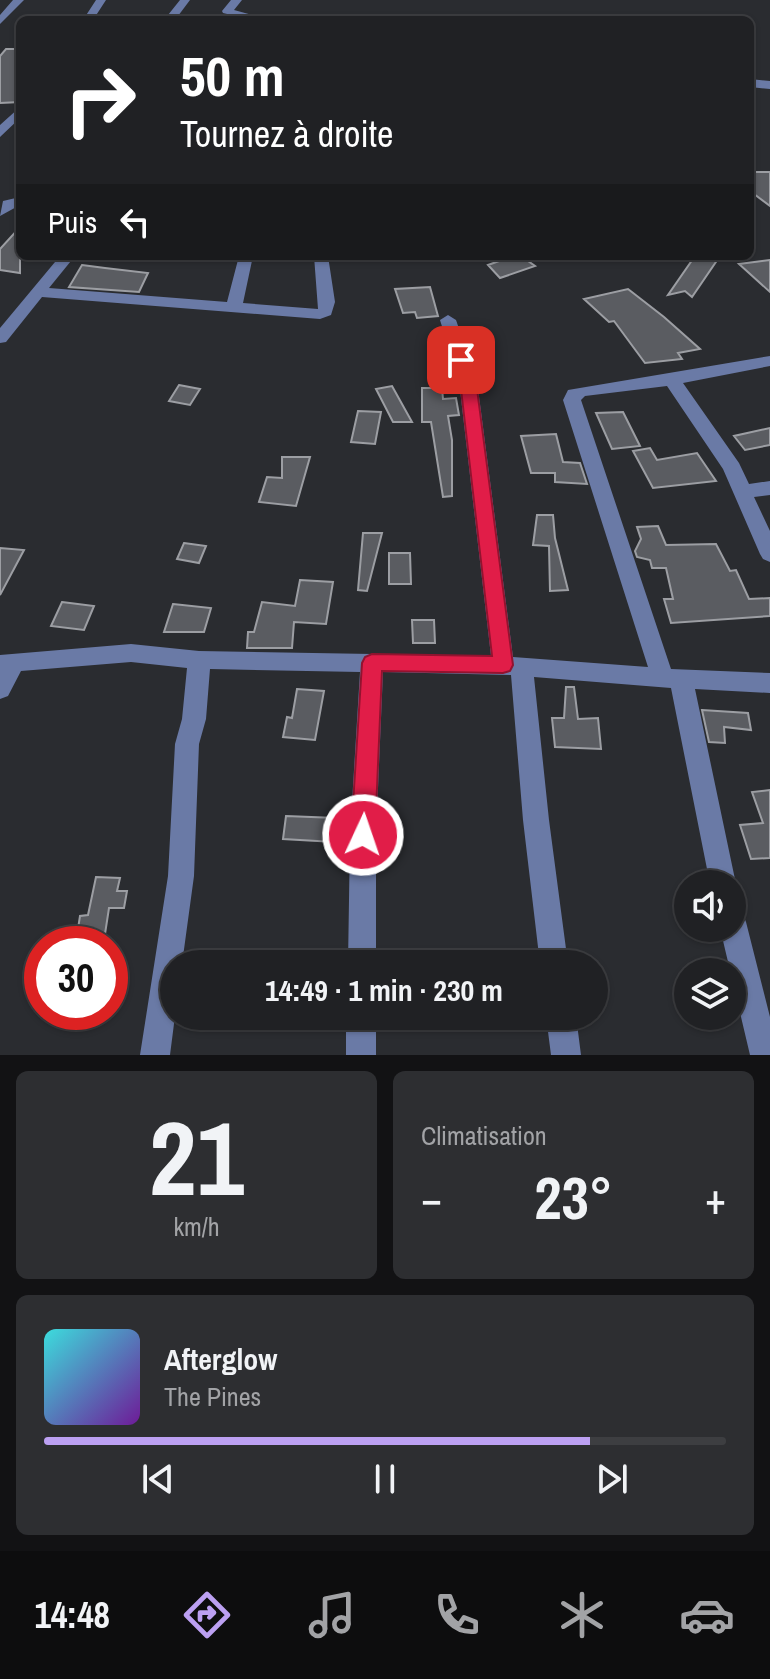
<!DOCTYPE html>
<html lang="fr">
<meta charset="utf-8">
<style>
:root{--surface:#202124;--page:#2d2e31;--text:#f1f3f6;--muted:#a2a3a6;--line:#3d3e41;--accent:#bca0f2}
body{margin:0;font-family:"Archivo Narrow",sans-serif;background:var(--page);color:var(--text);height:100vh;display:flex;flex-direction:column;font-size:30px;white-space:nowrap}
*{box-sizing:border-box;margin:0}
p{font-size:26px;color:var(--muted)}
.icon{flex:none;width:44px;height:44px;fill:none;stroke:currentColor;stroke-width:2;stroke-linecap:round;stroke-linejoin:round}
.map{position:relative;height:1055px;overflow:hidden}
.details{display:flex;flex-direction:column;gap:16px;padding:16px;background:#121214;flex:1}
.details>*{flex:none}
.hud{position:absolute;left:16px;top:16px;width:738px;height:244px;border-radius:12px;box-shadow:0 2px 6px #0004,0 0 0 2px var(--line);background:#202124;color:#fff;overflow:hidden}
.controls{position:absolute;left:674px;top:870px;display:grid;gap:16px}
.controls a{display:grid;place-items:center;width:72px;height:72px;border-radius:50%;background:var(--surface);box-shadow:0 2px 6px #0004,0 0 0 2px var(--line);font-size:40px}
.speed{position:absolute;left:24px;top:926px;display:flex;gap:16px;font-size:40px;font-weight:700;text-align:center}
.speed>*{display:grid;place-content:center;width:104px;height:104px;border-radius:50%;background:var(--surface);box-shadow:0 2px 6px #0004,0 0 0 2px var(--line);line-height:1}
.speed .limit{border:12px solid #d22;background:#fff;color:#111}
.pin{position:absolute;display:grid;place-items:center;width:68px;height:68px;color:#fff;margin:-34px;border-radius:16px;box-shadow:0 4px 12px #0006}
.me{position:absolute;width:88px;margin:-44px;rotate:3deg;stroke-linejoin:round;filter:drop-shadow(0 0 6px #0008)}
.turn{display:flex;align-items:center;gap:28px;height:168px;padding:0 32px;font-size:36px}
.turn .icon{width:104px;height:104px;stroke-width:2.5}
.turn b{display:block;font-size:56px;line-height:68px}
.then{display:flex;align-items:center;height:76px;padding:0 32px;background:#0003;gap:16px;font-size:30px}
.big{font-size:60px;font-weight:700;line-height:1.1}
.details .card{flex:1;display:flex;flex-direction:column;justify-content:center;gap:12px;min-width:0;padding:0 28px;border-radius:12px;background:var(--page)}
.details .dial{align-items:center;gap:0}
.dial b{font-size:104px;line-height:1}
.song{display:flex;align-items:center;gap:24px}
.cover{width:96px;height:96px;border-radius:12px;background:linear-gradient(135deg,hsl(180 70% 55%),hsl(280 70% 35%))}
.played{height:8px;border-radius:4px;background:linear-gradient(90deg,var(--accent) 80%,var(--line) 80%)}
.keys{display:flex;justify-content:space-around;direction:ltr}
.heat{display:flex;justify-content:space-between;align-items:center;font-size:44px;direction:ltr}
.details .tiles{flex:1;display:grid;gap:16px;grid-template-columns:1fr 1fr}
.card:last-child{grid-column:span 2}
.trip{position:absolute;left:160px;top:950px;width:448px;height:80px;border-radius:40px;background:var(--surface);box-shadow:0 2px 6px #0004,0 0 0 2px var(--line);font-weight:700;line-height:80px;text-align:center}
.tabs{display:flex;height:128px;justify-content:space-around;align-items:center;background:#0d0d0e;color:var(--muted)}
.tabs .icon{width:56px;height:56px}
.tabs .current{color:var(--accent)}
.tabs b{font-size:36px;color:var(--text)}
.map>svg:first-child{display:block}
.building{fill:#5a5c61;stroke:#9c9ea3;stroke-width:2}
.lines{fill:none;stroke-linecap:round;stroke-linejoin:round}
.minor{fill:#6a7aa6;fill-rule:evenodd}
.route{fill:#e11d48;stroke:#92132f;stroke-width:2}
</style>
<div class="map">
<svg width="770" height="1055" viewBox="0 0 770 1055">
<rect width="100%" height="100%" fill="#2a2c30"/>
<path class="building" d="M6,49H20V102L0,103V56Z
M750,172H770V206L750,191Z
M20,227V273L0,270V249Z
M513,256H521L535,266L500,278L488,265Z
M695,256H720L692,297L685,291L668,295Z
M770,260V292L739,264Z
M82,265L105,268L148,273L139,292L69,287Z
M430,287L438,316L417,318L415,312L403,313L395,289Z
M628,289L664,317L700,349L678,353L682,359L645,363L614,321L609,322L584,299Z
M179,385L200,389L190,405L169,401Z
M392,386L412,422H393L376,389Z
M422,388H442L443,399L456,398L459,415L448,416L452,440V496L443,497L431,422H422Z
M358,411L381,412L375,444L351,442Z
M623,412L640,446L612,449L596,413Z
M770,428V445L745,450L734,436Z
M556,434L563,462L580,463L587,484L555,482V473H531L521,436Z
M650,448L657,460L697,453L716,481L653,488L633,451Z
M282,457H310L296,506L259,502L267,477L282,478Z
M537,515H553L555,538L568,590L550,591L549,546L533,545Z
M658,526L666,545L716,544L730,571L736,570L749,599L770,598V616L671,623L664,599H673L666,568H652L650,560L637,557L635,551L641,539L637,527Z
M363,533H382L367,591L358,590Z
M184,543L206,546L199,563L177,559Z
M0,548L24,550L0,595Z
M389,553H410L411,584H389Z
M300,580L333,582L326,624L294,622L292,648H247L248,632H254L262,602L295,606Z
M62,602L94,606L84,630L51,626Z
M173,604L211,608L204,632H164Z
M412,620H434L435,643H413Z
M566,687H574L578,719L598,718L601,749L555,747L552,718H564Z
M297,689L324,691L315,740L283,737L287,717L292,718Z
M702,710L748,713L751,730L724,727L725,743L709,742Z
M770,790V858L751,859L740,825L763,823L752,792Z
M286,816L336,818L334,842L283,839Z
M96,877L120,878L117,891H127L124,908H109L105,934L77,935L80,916L88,915Z"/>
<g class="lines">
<path class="minor" d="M13,0H24L0,24V15Z
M96,0H106L93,20H83Z
M180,0H190L175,20H164Z
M231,0H242L234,10L270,20H252L223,13L222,11Z
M750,79L770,81V89L750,87Z
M20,107V118L0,137V125Z
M20,197V205L0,216L3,201Z
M60,256H75L49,288L227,302L239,256H253L243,303L318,309L314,256H328L335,302L331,315L320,319L42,297L6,342L0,343V328Z
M448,315L456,320L477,381L513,657L648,667L563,400L568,390L770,356V366L683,383L739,463L749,484L770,481V495L754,497L770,531V562L763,559L760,554L723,469L667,386L585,396L581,400L671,669L770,673V693L695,689L736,884L732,893V884H710L671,688L534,677L549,820L568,964H540L523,820L511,675L383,672L376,835V964H348L350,835L360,672L210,669L206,719L199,744L194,876L182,964H174L175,1016L170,1055H140L168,876L175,744L182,719L187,668L131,662L21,671L8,696L0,699V655L131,644L199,651L491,656L459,381L440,320Z
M732,908L742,912L746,922L770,1017V1055H750L720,928H732Z
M346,1016H376V1055H346Z
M546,1016H576L581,1055H551Z"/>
</g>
<path class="route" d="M461,355L469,360L476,381L513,665L510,671L503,673L382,671L375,835L371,842L363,846L355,842L351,835L362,663L365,657L372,654L492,656L460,381L454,360Z"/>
</svg>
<div class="controls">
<a><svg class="icon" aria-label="sound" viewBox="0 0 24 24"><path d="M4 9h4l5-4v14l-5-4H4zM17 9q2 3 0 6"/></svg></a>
<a><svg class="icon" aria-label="layers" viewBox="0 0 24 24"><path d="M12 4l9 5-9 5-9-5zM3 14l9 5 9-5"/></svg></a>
</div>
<div class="speed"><div class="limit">30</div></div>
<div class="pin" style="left:461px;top:360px;background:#d93025"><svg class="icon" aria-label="arrive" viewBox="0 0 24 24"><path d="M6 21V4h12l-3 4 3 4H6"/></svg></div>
<svg class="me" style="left:363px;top:835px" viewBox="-20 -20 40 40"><circle r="17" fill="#e11d48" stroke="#fff" stroke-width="3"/><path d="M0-11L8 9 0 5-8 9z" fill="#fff"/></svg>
<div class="trip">14:49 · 1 min · 230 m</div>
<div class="hud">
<div class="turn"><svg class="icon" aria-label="right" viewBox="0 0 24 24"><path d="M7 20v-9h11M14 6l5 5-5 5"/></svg><div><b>50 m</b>Tournez à droite</div></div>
<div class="then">Puis<svg class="icon" aria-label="left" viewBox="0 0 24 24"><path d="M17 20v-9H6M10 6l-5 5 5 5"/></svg></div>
</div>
</div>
<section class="details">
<div class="tiles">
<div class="card dial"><b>21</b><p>km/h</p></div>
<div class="card"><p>Climatisation</p>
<div class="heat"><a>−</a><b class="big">23°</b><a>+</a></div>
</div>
<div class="card">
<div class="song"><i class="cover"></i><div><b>Afterglow</b><p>The Pines</p></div></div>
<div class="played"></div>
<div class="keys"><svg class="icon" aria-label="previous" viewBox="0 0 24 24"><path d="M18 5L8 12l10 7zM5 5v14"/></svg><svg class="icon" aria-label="pause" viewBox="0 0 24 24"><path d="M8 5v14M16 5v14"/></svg><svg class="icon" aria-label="next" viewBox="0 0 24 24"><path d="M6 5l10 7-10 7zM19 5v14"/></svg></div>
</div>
</div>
</section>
<nav class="tabs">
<b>14:48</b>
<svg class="icon current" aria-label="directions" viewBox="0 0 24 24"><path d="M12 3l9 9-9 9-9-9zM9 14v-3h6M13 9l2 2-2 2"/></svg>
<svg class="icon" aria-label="music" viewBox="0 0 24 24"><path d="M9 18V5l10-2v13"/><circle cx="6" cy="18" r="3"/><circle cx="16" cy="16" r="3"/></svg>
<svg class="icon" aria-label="phone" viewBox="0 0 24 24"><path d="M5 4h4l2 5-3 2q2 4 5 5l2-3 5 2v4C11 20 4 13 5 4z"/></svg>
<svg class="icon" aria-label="climate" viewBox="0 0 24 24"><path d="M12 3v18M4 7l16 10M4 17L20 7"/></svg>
<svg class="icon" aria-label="car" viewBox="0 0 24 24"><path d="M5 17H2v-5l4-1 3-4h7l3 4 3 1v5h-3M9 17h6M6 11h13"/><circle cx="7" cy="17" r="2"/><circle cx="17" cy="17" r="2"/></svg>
</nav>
